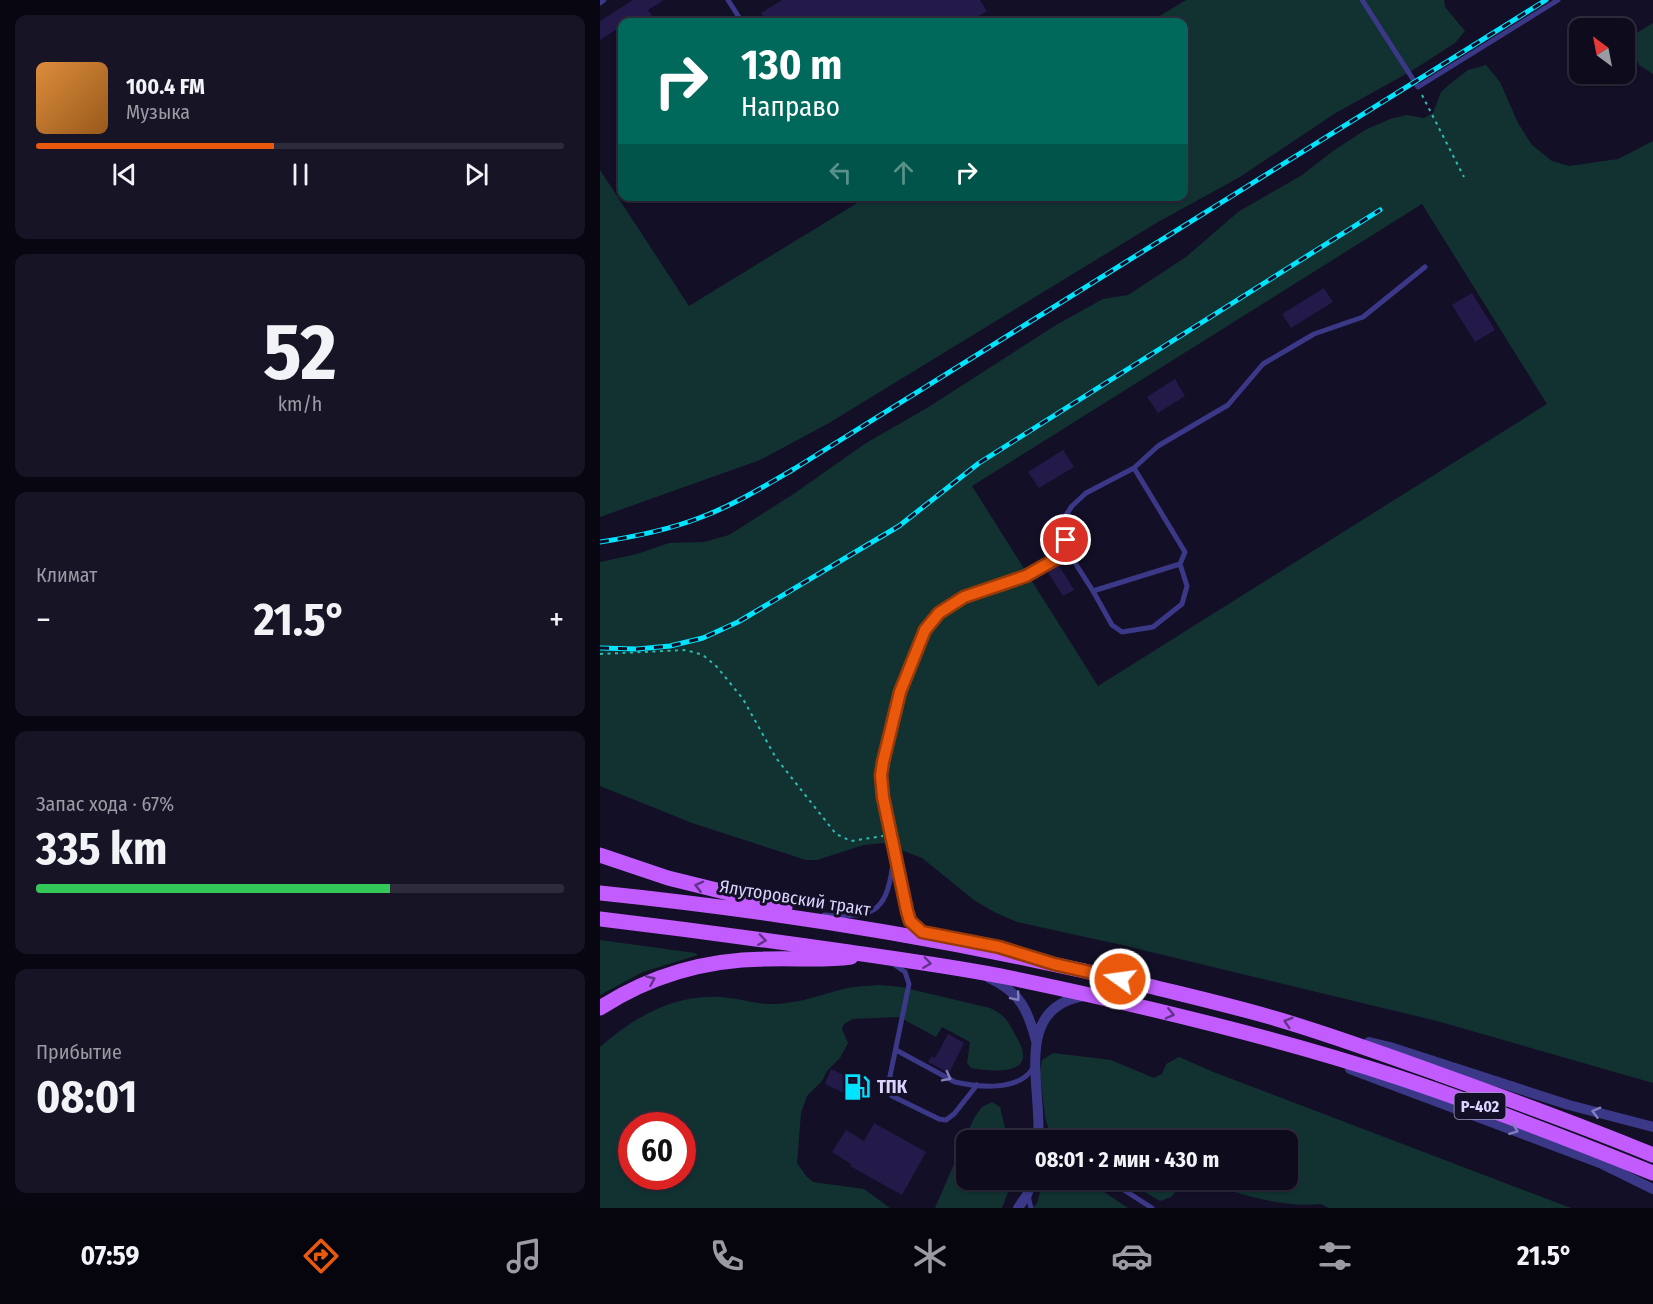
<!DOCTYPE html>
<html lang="ru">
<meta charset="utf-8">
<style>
:root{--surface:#0e0b1d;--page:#171426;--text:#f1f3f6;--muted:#9b9ba4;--line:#2e2b3b;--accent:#ea580c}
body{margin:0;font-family:"Fira Sans Condensed",sans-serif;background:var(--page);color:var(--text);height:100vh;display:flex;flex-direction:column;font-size:22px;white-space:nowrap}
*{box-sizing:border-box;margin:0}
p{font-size:20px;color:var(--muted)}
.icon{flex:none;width:33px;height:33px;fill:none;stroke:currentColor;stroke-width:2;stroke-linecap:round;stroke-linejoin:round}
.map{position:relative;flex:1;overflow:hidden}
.details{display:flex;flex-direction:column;gap:15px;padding:15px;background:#080610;width:600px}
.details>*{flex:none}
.top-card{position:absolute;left:18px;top:18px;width:570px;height:183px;border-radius:12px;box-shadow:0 2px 4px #0004,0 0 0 2px var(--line);background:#00695c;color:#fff;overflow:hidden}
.needle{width:39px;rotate:328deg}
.controls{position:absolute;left:969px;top:18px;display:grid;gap:12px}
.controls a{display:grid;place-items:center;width:66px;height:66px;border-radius:12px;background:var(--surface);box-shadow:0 2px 4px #0004,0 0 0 2px var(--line);font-size:30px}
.speed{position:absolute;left:18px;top:1112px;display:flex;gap:12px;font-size:30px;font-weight:700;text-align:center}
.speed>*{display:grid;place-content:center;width:78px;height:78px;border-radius:50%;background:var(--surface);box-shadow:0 2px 4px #0004,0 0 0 2px var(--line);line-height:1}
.speed .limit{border:9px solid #d22;background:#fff;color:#111}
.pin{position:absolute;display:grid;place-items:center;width:51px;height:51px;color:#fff;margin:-26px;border:3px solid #fff;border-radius:50%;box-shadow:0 2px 6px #0007}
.me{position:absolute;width:66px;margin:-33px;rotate:284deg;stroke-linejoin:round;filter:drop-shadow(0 0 4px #0008)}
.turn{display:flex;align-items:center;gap:21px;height:126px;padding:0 24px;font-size:27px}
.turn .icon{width:78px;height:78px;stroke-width:2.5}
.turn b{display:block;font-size:42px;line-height:51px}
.lanes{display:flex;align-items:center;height:57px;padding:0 24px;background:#0003;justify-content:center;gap:30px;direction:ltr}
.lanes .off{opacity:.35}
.big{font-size:45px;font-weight:700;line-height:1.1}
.details .tile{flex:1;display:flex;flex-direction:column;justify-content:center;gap:9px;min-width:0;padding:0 21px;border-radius:12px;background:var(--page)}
.details .dial{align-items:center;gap:0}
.dial b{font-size:78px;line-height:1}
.song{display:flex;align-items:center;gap:18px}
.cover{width:72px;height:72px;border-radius:9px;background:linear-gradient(135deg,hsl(30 70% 55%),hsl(30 70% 35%))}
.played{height:6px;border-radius:3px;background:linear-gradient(90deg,var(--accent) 45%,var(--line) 45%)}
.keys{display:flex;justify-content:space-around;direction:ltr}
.heat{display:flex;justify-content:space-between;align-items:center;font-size:33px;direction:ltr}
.charge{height:9px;border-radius:4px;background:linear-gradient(90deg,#34c759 67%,var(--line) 0)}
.trip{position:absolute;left:356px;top:1130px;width:342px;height:60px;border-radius:12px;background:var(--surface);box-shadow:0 2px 4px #0004,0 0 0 2px var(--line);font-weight:700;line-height:60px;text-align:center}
.tabs{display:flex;height:96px;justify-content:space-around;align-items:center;background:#06040c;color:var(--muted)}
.tabs .icon{width:42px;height:42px}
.tabs .selected{color:var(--accent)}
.tabs b{font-size:27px;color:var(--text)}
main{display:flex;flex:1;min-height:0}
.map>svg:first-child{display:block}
.green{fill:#113231;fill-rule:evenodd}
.building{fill:#241a49}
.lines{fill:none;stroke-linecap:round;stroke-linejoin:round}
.path{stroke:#2bbdb5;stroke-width:2;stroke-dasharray:3 4.5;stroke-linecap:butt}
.service{stroke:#3b3888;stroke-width:5}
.minor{stroke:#3b3888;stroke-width:10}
.primary{stroke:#c35cff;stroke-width:15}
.rail-casing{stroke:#01e4ff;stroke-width:5}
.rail{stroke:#130f27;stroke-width:3;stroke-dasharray:9;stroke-linecap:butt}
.oneway{stroke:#623288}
.oneway2{stroke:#837fbe}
.route-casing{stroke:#983908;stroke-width:15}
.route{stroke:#ea580c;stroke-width:10}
.labels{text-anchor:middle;stroke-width:6;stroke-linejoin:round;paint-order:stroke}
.shield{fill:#130f27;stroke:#9e9abe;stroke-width:1.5}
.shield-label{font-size:16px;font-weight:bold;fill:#dad5ff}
.street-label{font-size:18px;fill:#dad5ff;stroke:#130f27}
.poi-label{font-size:18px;font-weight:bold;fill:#dad5ff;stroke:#130f27;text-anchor:start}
</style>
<main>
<section class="details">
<div class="tile">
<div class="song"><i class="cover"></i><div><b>100.4 FM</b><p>Музыка</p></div></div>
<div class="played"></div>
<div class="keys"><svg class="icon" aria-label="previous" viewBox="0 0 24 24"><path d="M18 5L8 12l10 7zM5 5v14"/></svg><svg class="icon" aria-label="pause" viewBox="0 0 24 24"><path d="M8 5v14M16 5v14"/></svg><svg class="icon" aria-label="next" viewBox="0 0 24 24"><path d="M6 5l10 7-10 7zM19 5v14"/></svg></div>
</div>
<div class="tile dial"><b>52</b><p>km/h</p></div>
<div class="tile"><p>Климат</p>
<div class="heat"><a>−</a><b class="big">21.5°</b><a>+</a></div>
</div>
<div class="tile"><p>Запас хода · 67%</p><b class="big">335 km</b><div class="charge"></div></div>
<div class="tile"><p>Прибытие</p><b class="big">08:01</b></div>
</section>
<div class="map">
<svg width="1053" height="1208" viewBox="0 0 1053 1208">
<rect width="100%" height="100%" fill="#130f27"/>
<path class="green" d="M586,0H844L845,7L865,31L855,43L813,70L734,114L640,177L558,222L229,423L160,460L0,517V170L89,306L267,197L584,196V22H550Z
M1053,23V74L1039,65L1027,39Z
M886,65L900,82L918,123L932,145L952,161L969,166L1018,159L1053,141V1083L837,1021L522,945L417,922L394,912L374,900L322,858L283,843L264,845L217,860H206L92,823L0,786V562L37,554L69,543L104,542L129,535L195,493L266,443L327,408L456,325L503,299L528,295L586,257L638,212L702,175L733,151L765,130L790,119L807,115L824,118L833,113L841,92L851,83L868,70ZM822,204L947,404L498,686L372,486Z
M0,940L95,953L98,955L43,972L0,995Z
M280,985L301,987L390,1008C407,1016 408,1022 417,1038C439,1076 396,1072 371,1068L367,1063L370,1042L342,1027L336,1037L299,1017L253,1019L244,1024L242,1029L248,1043L240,1058L227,1071L222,1081L207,1096L201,1113L197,1163L206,1176L213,1182L264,1189L290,1208H0V1047C34,1017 74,994 121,997C139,998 157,1005 176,1004C199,1003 221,995 243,989C255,986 268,986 280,985ZM32,1125H82V1176H32Z
M453,1053L511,1060L554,1078L562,1074L566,1064L579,1057L616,1073L971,1208H729L721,1204C679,1208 636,1193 597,1179H687V1140L456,1139L448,1127L445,1117L440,1073L442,1060Z
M392,1102L400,1107L408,1140H366V1179H413L402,1208H335L374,1118L382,1107Z
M444,1179H492L501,1190L528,1208H433L437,1203Z
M523,1179H587L571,1197L560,1201Z"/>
<path class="building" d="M33,0H64L48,10L56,22H22V26L0,40V21Z
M182,0H380L387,11L369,22H167L161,13Z
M724,288L733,302L691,328L682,314Z
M872,293L895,330L875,342L852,305Z
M575,379L585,396L558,413L547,397Z
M463,450L474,467L439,488L428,472Z
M458,564L474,590L463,596L447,571Z
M348,1034L364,1043L349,1073L328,1062L332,1056L335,1058Z
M231,1069L250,1078L252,1074L270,1082L261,1101L225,1084Z
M274,1123L326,1152L302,1195L250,1166L251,1164L232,1152L246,1130L264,1141Z"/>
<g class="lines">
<path class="path" d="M822,95L864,177
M0,654L86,650L103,655L117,667L143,699L176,758L236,834L251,841L283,836"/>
<path class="service" d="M128,0L142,22
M762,0L818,87L958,0
M0,3L4,0
M534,468L585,552L580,564L493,591L468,552L464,529L466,515L472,506L486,493L534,468L558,446L628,405L663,364L714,334L763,317L825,267
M493,591L512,625L522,632L553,627L582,604L587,586L580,564
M224,915C279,918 287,911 294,856
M323,932C314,928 310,921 307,911L283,797L281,775L300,692L325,630L339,613L364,597L426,576L468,552
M292,963L305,972L309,984L289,1081L288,1090L292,1096L339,1119L346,1120L354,1114L377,1085
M296,1050L355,1082C377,1087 419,1092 433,1068
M440,1131L449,1140
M507,1179L552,1208
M428,1196L431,1208"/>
<path class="minor" d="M389,978C420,992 428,1010 436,1041
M769,1042L790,1047L969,1105L1053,1127
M750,1069L1000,1163L1053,1189
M438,1140C443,1089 411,1008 484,996
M418,1208L427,1195L432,1179"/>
<path class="primary" d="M0,855L68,878L185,907
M0,893C183,912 366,942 545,985C589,996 633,1006 677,1019C728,1034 778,1052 828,1070C903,1097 979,1124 1053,1155
M0,919C83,929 166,940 249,952C303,960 357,967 411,978C541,1005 671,1036 797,1077C884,1106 969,1139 1053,1173
M0,1008C51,975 107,959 169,959C196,958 223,961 251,957"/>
<defs>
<path id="rail" d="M0,542C33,537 68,530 99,518C132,506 163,487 194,469L946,0
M0,648L37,649L70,646L103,638L138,622L299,526L379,463L780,210"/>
</defs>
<use href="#rail" class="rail-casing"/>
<use href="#rail" class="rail"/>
</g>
<defs><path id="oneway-chevron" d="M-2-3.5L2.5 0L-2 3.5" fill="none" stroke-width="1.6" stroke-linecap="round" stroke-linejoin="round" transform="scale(1.5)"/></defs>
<g class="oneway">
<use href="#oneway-chevron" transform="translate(99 886) rotate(-166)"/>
<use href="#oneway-chevron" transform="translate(162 940) rotate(8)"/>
<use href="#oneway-chevron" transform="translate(327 963) rotate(8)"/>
<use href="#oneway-chevron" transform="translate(51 980) rotate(-23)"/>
<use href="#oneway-chevron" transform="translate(570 1014) rotate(13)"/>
<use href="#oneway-chevron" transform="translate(688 1022) rotate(-163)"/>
</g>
<g class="oneway2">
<use href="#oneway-chevron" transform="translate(416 997) rotate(50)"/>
<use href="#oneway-chevron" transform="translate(347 1077) rotate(27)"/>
<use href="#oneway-chevron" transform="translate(996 1112) rotate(-165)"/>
<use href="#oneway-chevron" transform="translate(914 1130) rotate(21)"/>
</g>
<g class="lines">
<defs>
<path id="route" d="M466,540L468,552L426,576L364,597L339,613L325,630L300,692L283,762L281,775L283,797L307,911L310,921L322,932L399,947L454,964L520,979"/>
</defs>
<use href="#route" class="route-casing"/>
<use href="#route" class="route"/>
</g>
<defs>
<symbol id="fuel-bare" viewBox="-9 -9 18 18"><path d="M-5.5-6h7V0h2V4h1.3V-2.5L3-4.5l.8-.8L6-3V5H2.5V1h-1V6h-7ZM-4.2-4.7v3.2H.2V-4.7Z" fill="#01e4ff" stroke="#130f27" stroke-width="2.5" paint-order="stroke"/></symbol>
</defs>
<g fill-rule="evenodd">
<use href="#fuel-bare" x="238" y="1068" width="38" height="38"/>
</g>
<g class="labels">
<rect class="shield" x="854.5" y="1093" width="51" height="26" rx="4.5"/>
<g class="shield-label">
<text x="880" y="1112">Р-402</text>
</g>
<g class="street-label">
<text transform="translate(195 898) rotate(9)" y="6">Ялуторовский тракт</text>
</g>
<g class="poi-label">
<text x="277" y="1093">ТПК</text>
</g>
</g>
</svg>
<div class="controls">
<a><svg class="needle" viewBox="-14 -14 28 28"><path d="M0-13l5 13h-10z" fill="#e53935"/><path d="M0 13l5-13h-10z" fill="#9b9ba4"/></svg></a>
</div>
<div class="speed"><div class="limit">60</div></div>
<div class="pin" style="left:466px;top:540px;background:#d93025"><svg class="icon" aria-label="arrive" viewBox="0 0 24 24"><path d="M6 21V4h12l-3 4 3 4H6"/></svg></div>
<svg class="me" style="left:520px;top:979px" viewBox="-20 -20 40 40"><circle r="17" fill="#ea580c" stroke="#fff" stroke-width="3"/><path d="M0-11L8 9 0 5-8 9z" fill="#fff"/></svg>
<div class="trip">08:01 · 2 мин · 430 m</div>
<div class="top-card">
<div class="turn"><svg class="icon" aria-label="right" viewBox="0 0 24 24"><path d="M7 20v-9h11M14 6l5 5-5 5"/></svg><div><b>130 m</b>Направо</div></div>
<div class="lanes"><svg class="icon off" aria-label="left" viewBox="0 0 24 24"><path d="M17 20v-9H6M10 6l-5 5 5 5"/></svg><svg class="icon off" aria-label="ahead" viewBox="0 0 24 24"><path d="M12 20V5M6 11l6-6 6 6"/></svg><svg class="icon" aria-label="right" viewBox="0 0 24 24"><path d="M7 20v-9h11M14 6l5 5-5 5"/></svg></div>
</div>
</div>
</main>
<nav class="tabs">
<b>07:59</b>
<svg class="icon selected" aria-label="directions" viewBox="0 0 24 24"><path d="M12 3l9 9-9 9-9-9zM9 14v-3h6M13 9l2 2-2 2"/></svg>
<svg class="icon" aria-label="music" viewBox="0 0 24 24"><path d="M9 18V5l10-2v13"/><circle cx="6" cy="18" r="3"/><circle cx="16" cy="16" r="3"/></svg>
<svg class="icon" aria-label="phone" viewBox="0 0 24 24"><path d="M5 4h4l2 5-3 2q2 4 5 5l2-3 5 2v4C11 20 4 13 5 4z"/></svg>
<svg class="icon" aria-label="climate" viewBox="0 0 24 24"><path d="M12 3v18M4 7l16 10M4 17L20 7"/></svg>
<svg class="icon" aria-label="car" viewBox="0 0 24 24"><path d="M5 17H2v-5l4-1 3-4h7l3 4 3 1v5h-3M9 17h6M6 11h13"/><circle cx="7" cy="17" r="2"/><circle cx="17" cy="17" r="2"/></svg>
<svg class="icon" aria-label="filters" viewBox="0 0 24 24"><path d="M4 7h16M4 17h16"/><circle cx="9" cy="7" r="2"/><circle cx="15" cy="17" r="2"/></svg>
<b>21.5°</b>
</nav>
